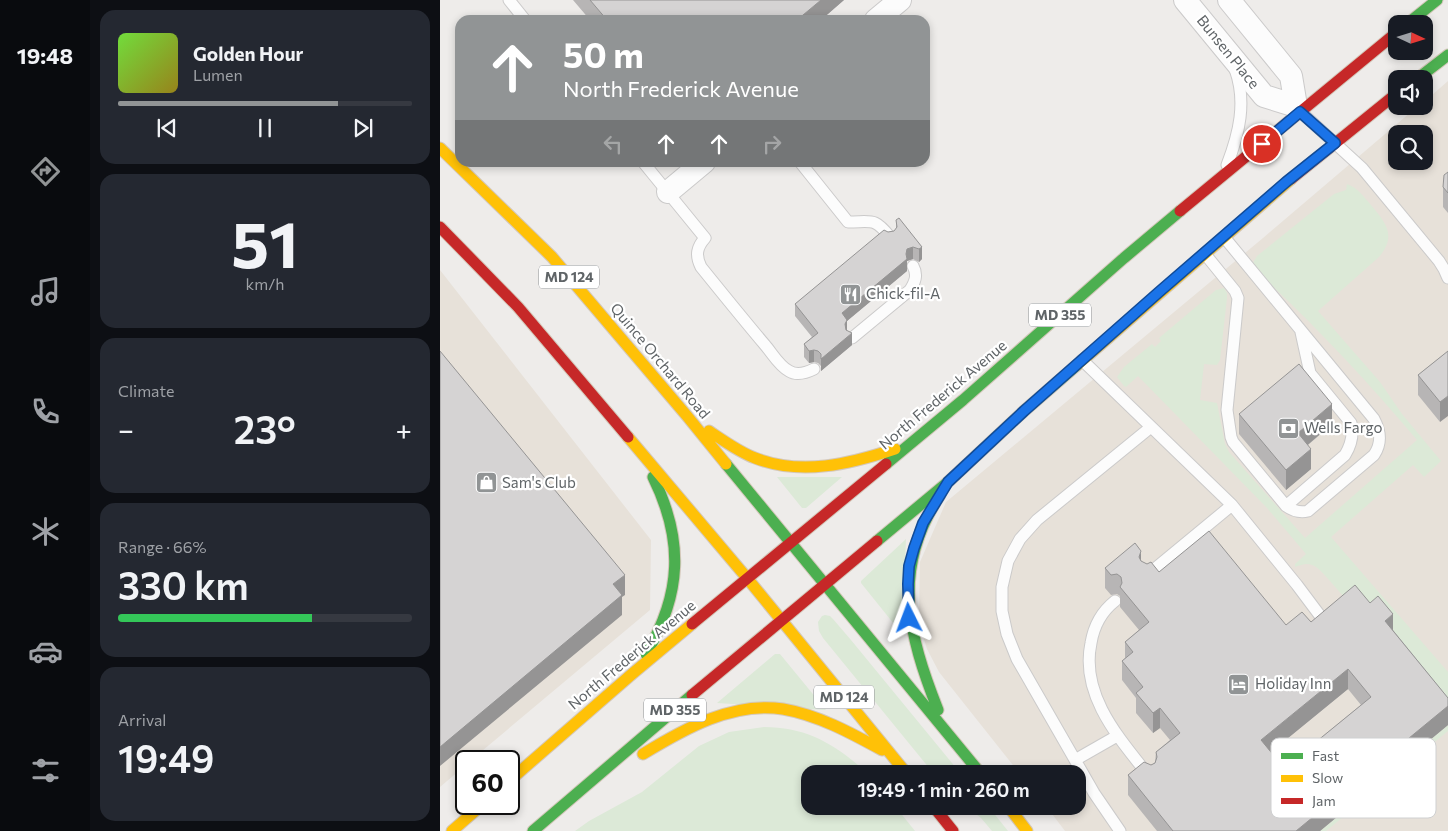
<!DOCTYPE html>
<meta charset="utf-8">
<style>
:root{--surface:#171b24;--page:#242831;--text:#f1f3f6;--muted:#9ea1a6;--line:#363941;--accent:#919495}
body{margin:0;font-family:Commissioner,sans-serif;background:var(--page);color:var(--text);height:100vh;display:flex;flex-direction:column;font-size:19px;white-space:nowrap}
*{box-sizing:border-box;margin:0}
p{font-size:16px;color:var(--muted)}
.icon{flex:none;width:28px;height:28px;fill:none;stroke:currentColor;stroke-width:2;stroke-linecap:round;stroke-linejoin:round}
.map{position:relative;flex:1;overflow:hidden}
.drawer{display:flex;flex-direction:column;gap:10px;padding:10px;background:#0d0f14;width:350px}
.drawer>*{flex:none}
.hud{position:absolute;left:15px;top:15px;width:475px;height:152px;border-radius:15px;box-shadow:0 2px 8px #0003;background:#919495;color:#fff;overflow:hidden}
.needle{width:32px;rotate:94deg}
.controls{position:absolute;left:948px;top:15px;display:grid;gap:10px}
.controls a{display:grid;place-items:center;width:45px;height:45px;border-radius:10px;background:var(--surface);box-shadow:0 2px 8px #0003;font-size:25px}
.speed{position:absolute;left:15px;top:750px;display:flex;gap:10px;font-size:25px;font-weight:700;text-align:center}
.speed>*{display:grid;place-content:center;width:65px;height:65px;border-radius:50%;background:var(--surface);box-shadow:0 2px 8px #0003;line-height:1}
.speed .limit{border:2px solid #111;border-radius:8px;background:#fff;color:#111}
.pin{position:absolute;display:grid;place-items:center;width:42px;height:42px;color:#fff;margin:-21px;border:2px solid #fff;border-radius:50%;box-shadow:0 1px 5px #0007}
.me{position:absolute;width:55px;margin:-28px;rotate:357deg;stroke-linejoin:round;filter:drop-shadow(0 0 4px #0008)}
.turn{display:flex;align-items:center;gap:18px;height:105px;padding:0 25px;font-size:22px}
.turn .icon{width:65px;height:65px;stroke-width:2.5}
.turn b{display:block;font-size:35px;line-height:42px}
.lanes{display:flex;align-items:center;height:48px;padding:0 25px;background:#0003;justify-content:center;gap:25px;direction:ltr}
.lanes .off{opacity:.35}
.big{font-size:38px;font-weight:600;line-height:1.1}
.drawer .tile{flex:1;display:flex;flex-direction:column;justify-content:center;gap:8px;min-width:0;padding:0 18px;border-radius:15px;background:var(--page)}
.drawer .dial{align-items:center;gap:0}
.dial b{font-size:65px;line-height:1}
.song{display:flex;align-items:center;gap:15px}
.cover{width:60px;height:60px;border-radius:8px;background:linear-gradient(135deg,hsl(100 70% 55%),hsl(50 70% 35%))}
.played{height:5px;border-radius:2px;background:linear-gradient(90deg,var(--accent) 75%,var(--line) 75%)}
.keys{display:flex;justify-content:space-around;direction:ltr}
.heat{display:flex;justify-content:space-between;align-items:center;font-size:28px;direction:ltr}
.charge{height:8px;border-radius:4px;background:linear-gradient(90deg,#34c759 66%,var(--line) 0)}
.trip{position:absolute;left:361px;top:765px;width:285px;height:50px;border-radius:15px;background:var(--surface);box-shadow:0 2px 8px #0003;font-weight:600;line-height:50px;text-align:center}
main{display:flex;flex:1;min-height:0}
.tabs{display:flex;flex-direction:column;width:90px;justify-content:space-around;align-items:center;background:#090b0e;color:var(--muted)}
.tabs .icon{width:35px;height:35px}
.tabs .active{color:var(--accent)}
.tabs b{font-size:22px;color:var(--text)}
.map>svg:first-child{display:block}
.commercial{fill:#e7e1d9;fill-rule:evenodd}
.green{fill:#dce9d7}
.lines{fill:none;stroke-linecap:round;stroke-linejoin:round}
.lane-casing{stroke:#cbcaca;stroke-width:13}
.street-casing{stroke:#cbcaca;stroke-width:24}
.fast-casing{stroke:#d4c8ba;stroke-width:13}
.slow-casing{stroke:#d4c8ba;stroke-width:13}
.jam-casing{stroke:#d4c8ba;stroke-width:13}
.lane{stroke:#fcfcfc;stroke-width:11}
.street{stroke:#fcfcfc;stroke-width:22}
.fast{stroke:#4caf50;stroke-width:11}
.slow{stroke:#ffc107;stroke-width:11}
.jam{stroke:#c62828;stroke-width:11}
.wall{fill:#b7b5b5;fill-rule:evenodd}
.shaded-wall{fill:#959494}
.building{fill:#d5d3d3;stroke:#959494;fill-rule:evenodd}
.route-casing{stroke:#114b97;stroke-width:12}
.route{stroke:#1a73e8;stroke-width:9}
.labels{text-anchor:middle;stroke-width:4.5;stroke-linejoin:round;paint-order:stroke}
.shield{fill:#fff;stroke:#8f9295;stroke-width:1}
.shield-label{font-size:14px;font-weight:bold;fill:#5f6467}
.street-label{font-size:15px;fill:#5f6467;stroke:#fff}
.poi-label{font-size:15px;fill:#5f6467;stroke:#fff;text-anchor:start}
.key{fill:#fff;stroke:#cfd0d1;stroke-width:1}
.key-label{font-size:14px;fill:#5f6467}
</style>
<main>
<nav class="tabs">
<b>19:48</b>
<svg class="icon active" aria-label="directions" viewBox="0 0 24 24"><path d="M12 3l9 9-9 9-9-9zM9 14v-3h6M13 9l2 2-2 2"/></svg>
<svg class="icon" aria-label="music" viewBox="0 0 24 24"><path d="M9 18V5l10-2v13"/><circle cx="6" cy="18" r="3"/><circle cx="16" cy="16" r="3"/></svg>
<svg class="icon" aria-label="phone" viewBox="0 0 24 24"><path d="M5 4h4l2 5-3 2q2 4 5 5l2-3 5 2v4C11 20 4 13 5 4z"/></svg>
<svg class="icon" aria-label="climate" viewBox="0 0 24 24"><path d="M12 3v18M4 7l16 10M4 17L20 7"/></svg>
<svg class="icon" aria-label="car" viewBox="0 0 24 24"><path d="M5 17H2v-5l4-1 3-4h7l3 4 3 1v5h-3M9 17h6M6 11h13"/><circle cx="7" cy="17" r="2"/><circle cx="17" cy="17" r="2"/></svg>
<svg class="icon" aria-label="filters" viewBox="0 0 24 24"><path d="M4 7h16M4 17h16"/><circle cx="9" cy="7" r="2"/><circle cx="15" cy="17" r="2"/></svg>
</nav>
<section class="drawer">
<div class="tile">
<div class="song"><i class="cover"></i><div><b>Golden Hour</b><p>Lumen</p></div></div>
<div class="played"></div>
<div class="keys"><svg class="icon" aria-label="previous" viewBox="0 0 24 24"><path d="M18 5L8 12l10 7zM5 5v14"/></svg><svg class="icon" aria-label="pause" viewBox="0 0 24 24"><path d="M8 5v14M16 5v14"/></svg><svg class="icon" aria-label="next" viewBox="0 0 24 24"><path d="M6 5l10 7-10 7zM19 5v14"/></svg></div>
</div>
<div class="tile dial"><b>51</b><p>km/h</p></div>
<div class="tile"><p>Climate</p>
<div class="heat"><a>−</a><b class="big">23°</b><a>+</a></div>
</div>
<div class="tile"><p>Range · 66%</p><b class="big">330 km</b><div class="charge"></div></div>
<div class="tile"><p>Arrival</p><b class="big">19:49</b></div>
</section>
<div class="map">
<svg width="1008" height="831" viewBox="0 0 1008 831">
<rect width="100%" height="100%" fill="#eeecea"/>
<path class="commercial" d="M1008,81V831H625L606,806H638V774H580L499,672L487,649L479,623L480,562L506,502L823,238L978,106H984V102ZM956,134H984V161H956Z
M0,270L211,540L210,610L30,761H26V765L0,787Z"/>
<path class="green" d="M907,184C918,188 924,197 931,205C946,223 957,236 939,257L878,311L940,382L962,414L1001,461L984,477L973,465L891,537L1008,672V717L890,581C884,575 877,564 867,564C863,564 858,566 855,567V564L866,554L827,508L698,376L686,387L684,386L677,377L684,367L712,344L715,347L721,341L719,338L776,290L784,288L787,293V298L780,360L777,365L764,364L760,400L777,403L785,444L789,452L865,538L977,440C925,378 870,320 811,266L817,256L894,194L906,190Z
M337,477H402L366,508H362Z
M466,539L462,634L421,583V581Z
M385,615L390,616L393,619L411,640L521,774H494L383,638L379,631L378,622L382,616Z
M335,654H340L386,710L277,703Z
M1008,725V731L886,831H880Z
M324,727C367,727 397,745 428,774H370V806H455L475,831H135L149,821L202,792L259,746L289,732Z
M526,806H548L568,831H552L541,818Z"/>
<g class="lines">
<defs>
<path id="lane" d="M69,0L85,20
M861,112L922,168L999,261L1004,269L1008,278
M203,162L265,238C257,247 255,255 261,267C282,293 303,319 325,345C332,353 339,366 349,371C357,376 366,373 374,369
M360,162L408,222C432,222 434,217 450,237
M787,165C799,134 807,102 795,69
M765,254L795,291L798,298L787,410L791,437L793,442L846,506C853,511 860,513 868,511L934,455C942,443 941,432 934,419L784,237
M412,338L470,290C475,282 478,275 473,266
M642,360L792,505L857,585L884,621
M846,506L905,455C911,445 914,435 911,423L870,373L861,332
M706,576L792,505
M675,601C661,612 654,625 651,643C640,695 679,738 709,776
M635,760L677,736
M680,831L654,793L577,659L567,634L562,611V587L568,561L580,539L597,520L711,427"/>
<path id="street" d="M745,0L824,96L856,106L851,76L789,0
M436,20L460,0
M228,192L264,162"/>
<path id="fast" d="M967,24L997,0
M977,79L1008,55
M286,464L541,774
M446,464L523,400L684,258L740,211
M437,541L508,482L584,411L637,365
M206,654C242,594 244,540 213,477
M498,710C468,634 451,569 500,495
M93,831L252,695"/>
<path id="slow" d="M0,148L112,257L247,416L286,464
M637,365L851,179
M269,431C284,441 299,452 315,458C361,476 410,464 455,449
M188,437L307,578L467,774
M203,754C244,729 293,701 343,709C378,715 411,733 442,750
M69,781L192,674L252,624
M568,806L587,831
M12,831L43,804"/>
<path id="jam" d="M851,179L956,94
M740,211L956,33
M0,227L78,307L188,437
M252,624L446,464
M252,695L437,541
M493,806L513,831"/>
</defs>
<use href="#lane" class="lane-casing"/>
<use href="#street" class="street-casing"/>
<use href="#fast" class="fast-casing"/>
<use href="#slow" class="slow-casing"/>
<use href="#jam" class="jam-casing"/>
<use href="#lane" class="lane"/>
<use href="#street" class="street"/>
<use href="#fast" class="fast"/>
<use href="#slow" class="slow"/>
<use href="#jam" class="jam"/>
</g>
<path class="wall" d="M133,0H404L381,20H150Z
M1008,172V213L1003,207V187Z
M456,220L482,247V259L479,262L473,259L467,261V271L407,321V331L412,345L381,371V366L378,363L374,362L369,363L364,357V344L372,337L355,316V304L448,232L454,231L456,229Z
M1008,351L1000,422L978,395V375Z
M799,414L892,424L868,445L871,469L846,490L799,434Z
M701,562L719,572L846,625L871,622L953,630L1008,698V725L880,831H717L688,795V775L715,763L716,752L730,740L720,728L713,733L696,713V698L682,680V661L685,658V642L699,630L680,607V596L677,594L671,595L665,588V568ZM908,689L921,705L844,768L831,752Z"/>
<path class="shaded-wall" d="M381,0H404L381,20H357Z
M473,247V259L467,261V271L407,321V332L405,336L402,313L467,249Z
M482,247V259L479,262V249Z
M412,333V345L381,371V359Z
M374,350V362L369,363V351Z
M1008,396V416L1000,422V402Z
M892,404V424L858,453V433Z
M871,449V469L846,490V470Z
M701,551V570L699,557Z
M185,575V595L182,597V615L0,766V747L173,584Z
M953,614V634L945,621Z
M908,669V689L821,760V740Z
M1008,706V725L880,831H856Z
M720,708V728L713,733V713Z"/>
<path class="building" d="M150,0H381L357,20H167Z
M1008,172V193L1003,187L1004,175Z
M459,218L482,247L479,249L473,247L467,249L466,254L467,259L402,313L407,320L405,324L406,330L412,333L381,359V354L378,351L374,350L369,351L364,344L378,333L355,304L444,230L448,232L454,231L457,227L456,220Z
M0,351L185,575L173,584L182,595L0,747Z
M1008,351V396L1000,402L978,375Z
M859,364L892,404L858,433L871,449L846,470L799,414Z
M769,531L846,625L862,612L871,622L915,585L930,603L938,596L953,614L945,621L1008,698V706L856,831H733L688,775L704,762L711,765L715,763L717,757L716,752L740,733L720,708L713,713L696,693L703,687L682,661L693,652L685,642L709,622L680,587L682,583L681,577L677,574L671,575L665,568L695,543L701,551L699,557L701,561L707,564L711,562L719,572ZM908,669L931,697L844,768L821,740Z"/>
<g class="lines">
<defs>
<path id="route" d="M469,618L468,584L469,566L474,548L483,523L508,482L584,411L719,292L846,182L895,143L860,112L822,144"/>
</defs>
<use href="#route" class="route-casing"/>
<use href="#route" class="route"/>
</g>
<defs>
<symbol id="restaurant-square" viewBox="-11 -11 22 22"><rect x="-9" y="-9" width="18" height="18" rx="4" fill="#919495" stroke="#fff"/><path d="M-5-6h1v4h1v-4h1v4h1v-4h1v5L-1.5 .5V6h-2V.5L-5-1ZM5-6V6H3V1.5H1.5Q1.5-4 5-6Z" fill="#fff"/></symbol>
<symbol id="bank-square" viewBox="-11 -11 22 22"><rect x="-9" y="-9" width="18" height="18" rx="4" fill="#919495" stroke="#fff"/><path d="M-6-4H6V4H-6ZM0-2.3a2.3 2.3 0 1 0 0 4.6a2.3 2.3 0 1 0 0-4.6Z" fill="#fff"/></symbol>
<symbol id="shop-square" viewBox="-11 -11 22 22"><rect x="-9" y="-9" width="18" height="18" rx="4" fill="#919495" stroke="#fff"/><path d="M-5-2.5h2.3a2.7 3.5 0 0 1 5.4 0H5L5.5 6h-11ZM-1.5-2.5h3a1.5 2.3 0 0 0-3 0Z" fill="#fff"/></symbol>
<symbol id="hotel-square" viewBox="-11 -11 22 22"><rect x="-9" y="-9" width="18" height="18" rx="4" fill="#919495" stroke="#fff"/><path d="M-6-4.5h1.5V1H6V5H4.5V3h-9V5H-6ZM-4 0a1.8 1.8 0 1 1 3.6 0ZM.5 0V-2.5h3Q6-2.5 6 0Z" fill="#fff"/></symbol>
</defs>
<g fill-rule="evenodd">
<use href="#restaurant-square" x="398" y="282" width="25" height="25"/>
<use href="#bank-square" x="836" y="416" width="25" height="25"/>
<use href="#shop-square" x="34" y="470" width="25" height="25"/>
<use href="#hotel-square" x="786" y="672" width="25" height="25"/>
</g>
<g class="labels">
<g class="shield">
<rect x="99" y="265.5" width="60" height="23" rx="4"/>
<rect x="589" y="303.5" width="62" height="23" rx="4"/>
<rect x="374" y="685.5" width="60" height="23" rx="4"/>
<rect x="204" y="698.5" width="62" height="23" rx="4"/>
</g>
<g class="shield-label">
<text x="129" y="282">MD 124</text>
<text x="620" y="320">MD 355</text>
<text x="404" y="702">MD 124</text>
<text x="235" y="715">MD 355</text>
</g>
<g class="street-label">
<text transform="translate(788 52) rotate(51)" y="5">Bunsen Place</text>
<text transform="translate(220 361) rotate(50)" y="5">Quince Orchard Road</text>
<text transform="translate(503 395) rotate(-40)" y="5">North Frederick Avenue</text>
<text transform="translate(192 655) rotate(-40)" y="5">North Frederick Avenue</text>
</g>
<g class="poi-label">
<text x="426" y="299">Chick-fil-A</text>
<text x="864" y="433">Wells Fargo</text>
<text x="62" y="488">Sam's Club</text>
<text x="815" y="689">Holiday Inn</text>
</g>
</g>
<rect x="831" y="738" width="165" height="80" rx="8" class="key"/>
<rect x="841" y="753" width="22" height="6" fill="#4caf50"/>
<rect x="841" y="775" width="22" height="7" fill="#ffc107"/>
<rect x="841" y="798" width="22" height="6" fill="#c62828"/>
<g class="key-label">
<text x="872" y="761">Fast</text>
<text x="872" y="783">Slow</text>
<text x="872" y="806">Jam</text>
</g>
</svg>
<div class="controls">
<a><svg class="needle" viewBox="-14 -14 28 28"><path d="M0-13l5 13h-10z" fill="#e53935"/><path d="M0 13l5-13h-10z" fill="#9ea1a6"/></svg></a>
<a><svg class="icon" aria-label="sound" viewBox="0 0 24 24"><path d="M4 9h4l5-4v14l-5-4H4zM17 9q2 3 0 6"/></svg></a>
<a><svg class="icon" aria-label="search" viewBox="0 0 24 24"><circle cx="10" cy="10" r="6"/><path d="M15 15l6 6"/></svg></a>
</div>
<div class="speed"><div class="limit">60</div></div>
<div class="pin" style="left:822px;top:144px;background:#d93025"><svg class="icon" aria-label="arrive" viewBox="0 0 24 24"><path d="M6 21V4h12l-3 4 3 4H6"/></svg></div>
<svg class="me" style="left:469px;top:618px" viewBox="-20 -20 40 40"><path d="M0-17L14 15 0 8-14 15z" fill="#1a73e8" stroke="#fff" stroke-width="4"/></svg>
<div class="trip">19:49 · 1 min · 260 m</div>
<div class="hud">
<div class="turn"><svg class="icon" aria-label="ahead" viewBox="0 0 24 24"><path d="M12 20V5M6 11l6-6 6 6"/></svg><div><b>50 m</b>North Frederick Avenue</div></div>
<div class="lanes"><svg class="icon off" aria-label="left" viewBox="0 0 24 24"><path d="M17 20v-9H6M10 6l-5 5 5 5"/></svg><svg class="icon" aria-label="ahead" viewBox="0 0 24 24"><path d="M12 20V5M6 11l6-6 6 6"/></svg><svg class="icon" aria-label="ahead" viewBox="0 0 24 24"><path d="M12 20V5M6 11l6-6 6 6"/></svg><svg class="icon off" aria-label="right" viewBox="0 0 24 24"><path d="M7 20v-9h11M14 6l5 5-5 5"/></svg></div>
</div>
</div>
</main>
